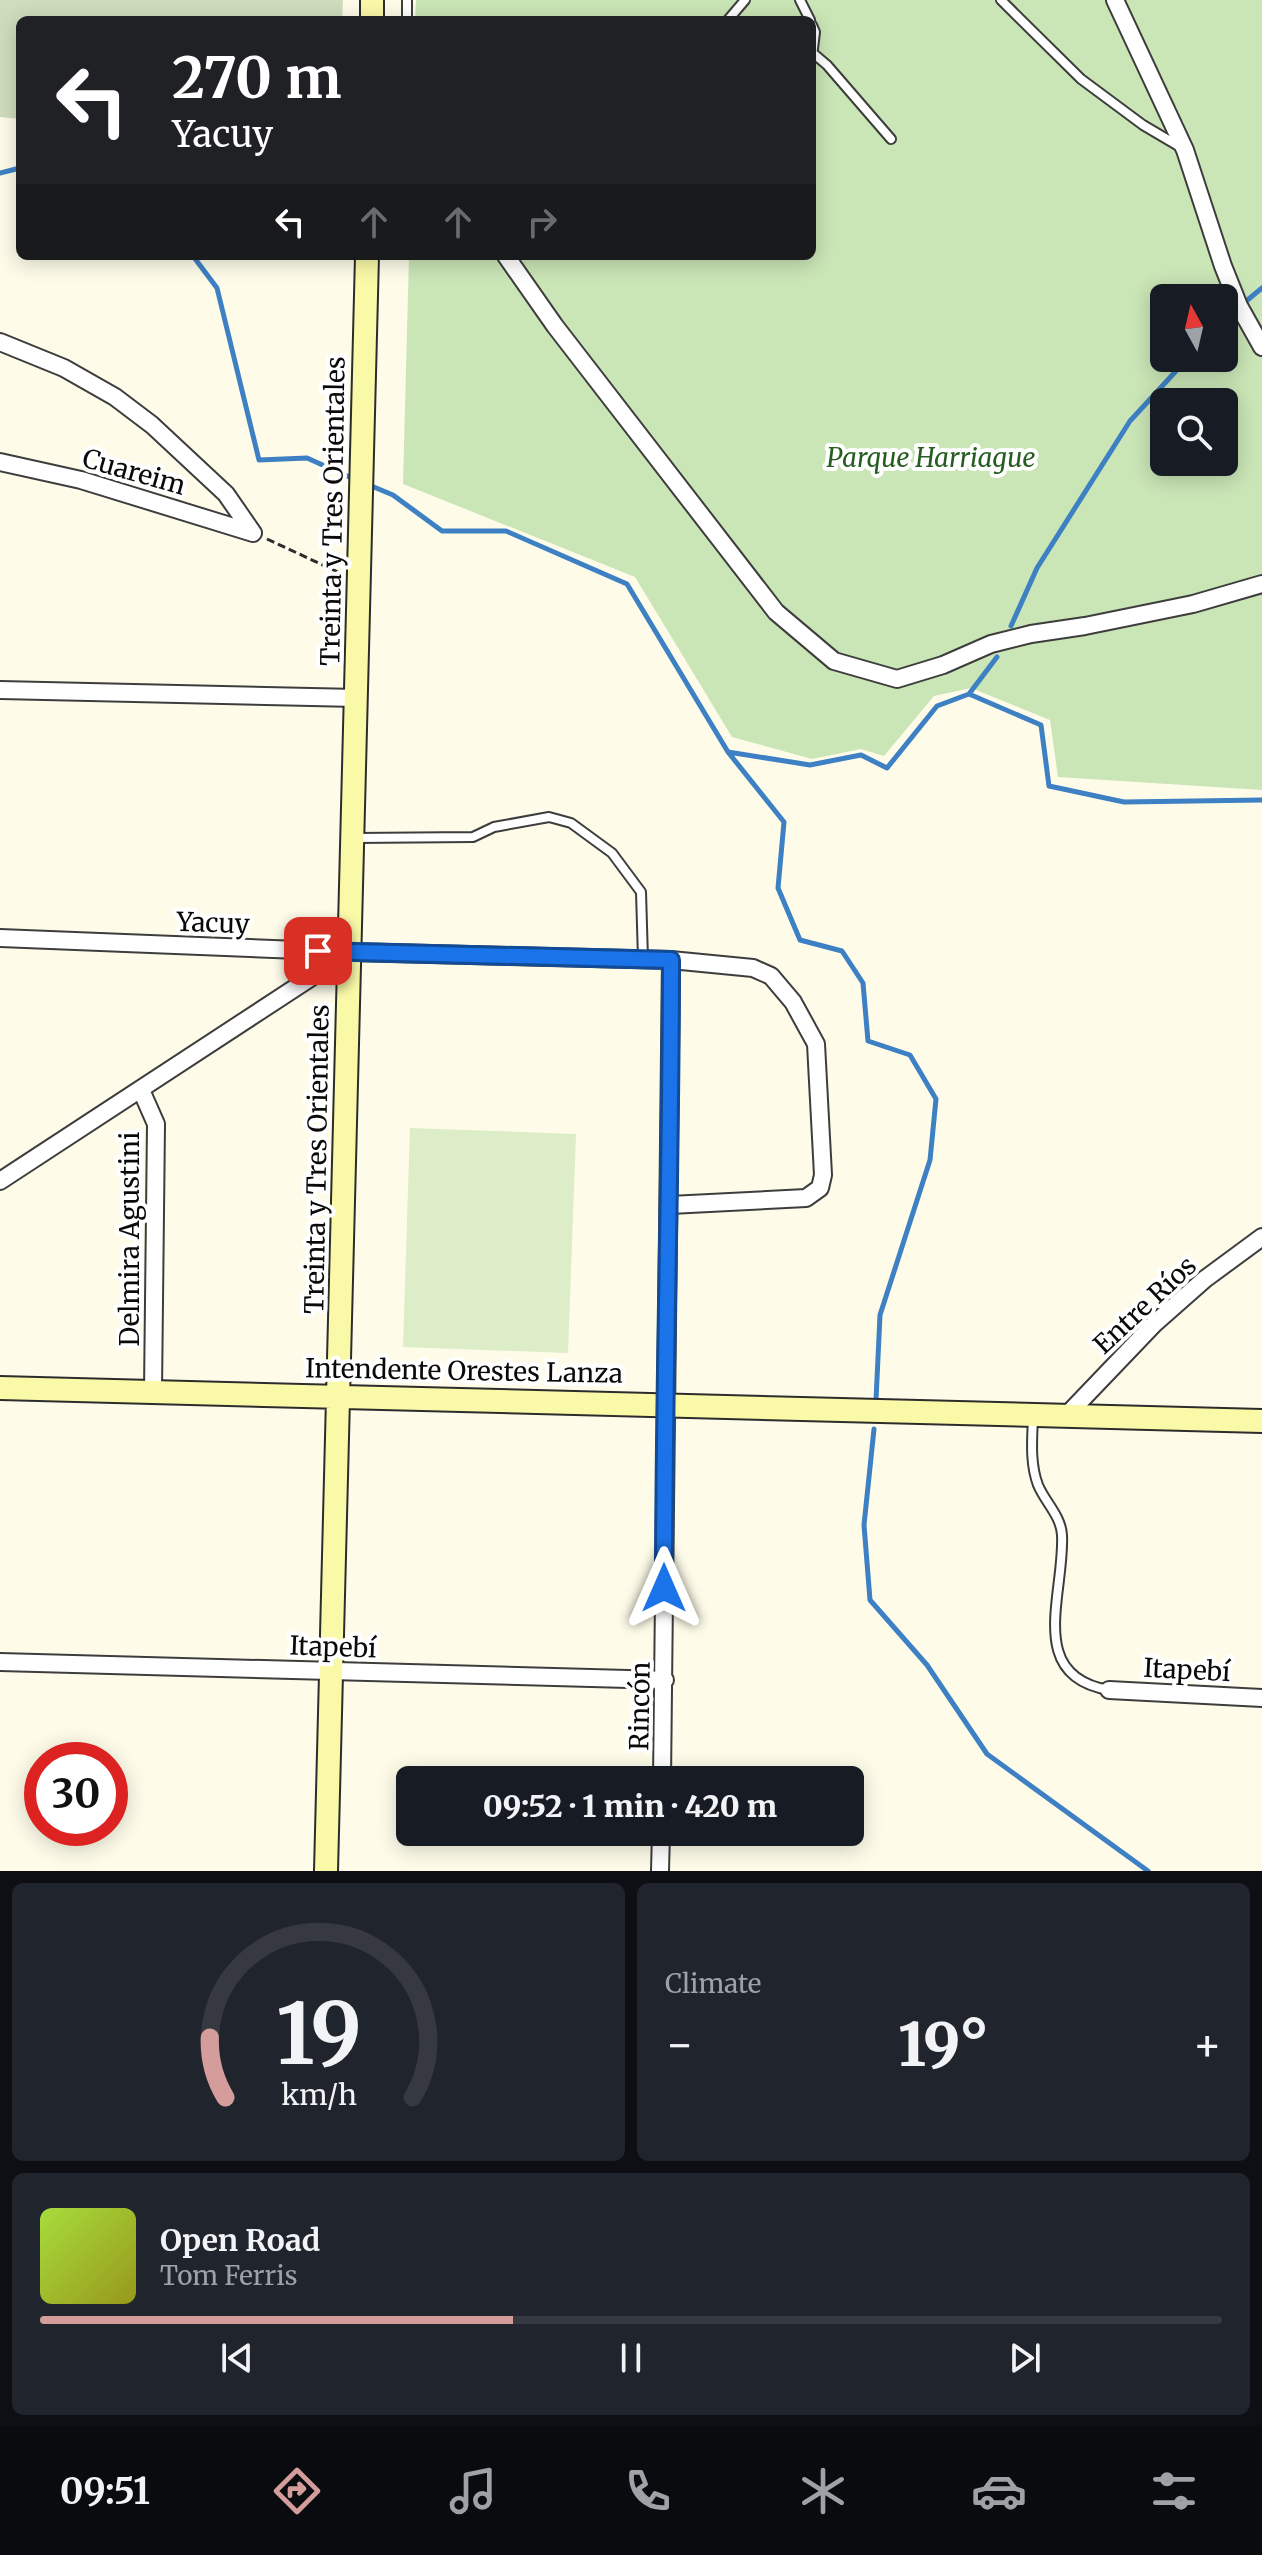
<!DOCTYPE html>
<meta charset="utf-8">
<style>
:root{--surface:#171b24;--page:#20242c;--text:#f1f3f6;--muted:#9ea1a6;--line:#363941;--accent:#d49d9b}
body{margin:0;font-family:Merriweather,serif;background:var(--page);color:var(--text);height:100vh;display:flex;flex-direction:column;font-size:30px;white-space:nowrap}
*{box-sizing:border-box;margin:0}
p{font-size:26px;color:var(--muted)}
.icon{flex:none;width:44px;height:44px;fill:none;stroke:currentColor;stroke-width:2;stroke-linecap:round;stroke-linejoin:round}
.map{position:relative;height:1871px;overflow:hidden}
.details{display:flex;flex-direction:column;gap:12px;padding:12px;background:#0d0f14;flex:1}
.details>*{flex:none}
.hud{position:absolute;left:16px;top:16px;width:800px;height:244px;border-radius:12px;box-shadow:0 4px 20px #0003;background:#202124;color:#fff;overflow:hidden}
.needle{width:52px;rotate:352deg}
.buttons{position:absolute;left:1150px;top:284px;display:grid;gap:16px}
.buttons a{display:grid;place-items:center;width:88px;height:88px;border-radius:12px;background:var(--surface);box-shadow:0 4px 20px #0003;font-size:40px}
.speed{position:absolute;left:24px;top:1742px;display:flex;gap:16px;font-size:40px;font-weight:700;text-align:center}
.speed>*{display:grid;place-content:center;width:104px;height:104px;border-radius:50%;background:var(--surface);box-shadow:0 4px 20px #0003;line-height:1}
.speed .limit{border:12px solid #d22;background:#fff;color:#111}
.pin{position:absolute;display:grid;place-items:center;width:68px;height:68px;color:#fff;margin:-34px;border-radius:16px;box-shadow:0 4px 12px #0006}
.me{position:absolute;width:88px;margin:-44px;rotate:0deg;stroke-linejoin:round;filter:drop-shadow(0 0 6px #0008)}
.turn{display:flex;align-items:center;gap:28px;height:168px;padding:0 24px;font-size:36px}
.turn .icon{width:104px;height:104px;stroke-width:2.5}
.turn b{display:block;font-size:56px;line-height:68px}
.lanes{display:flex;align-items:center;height:76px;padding:0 24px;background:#0003;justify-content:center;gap:40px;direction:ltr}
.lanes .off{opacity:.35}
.big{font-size:60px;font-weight:800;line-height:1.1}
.details .tile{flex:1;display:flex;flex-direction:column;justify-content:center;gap:12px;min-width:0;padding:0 28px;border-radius:12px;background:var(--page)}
.details .dial{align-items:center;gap:0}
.dial svg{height:208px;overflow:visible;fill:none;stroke:var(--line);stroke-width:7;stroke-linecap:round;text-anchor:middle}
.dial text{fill:var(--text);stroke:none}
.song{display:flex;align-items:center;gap:24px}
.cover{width:96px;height:96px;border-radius:12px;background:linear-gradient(135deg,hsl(80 70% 55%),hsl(60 70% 35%))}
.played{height:8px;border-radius:4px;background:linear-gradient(90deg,var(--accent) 40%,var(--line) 40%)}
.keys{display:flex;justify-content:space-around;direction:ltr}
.heat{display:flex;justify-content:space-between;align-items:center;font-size:44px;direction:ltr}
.details .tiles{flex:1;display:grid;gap:12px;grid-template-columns:1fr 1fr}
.tile:last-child{grid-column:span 2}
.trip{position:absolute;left:396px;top:1766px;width:468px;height:80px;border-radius:12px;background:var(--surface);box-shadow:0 4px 20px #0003;font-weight:800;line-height:80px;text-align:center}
.menu{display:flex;height:128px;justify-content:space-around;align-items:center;background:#090b0e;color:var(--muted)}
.menu .icon{width:56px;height:56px}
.menu .selected{color:var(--accent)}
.menu b{font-size:36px;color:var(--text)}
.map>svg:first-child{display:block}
.green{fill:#cae5b6;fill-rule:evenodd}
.cemetery{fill:#cfddbd}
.pitch{fill:#dcedc7}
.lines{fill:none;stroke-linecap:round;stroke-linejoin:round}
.stream{stroke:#3d80c4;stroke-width:5}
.lane-casing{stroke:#3d3d3d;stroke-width:12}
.street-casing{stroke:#3d3d3d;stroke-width:20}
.secondary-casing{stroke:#2c2c2c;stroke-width:26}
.path{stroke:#2c2c2c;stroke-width:3;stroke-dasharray:8 4;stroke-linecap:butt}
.lane{stroke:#fff;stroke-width:8}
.street{stroke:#fff;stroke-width:16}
.secondary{stroke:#faf9a8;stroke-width:22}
.route-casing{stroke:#114b97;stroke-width:20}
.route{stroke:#1a73e8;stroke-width:14}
.labels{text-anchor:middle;stroke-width:8;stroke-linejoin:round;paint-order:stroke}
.park-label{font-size:26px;font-style:italic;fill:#265d20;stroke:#fff}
.street-label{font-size:26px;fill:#0a0a0a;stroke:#fff}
</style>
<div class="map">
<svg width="1262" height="1871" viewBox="0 0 1262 1871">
<rect width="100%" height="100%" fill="#fefce9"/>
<path class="green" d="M416,0H1262V790L1058,777L1050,720L971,688L934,696L884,756L861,749L812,759L732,737L635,577L403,484L409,256H812V20H415ZM1164,298H1224V358H1164ZM1164,402H1224V462H1164Z"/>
<path class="cemetery" d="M0,0H343L342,20H20V119L0,117Z"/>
<path class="pitch" d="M410,1128L576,1134L568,1353L403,1347Z"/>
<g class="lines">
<path class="stream" d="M0,173L20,168
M193,256L217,288L259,460L307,458L356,480
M1245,302L1262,288
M1224,320L1233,310
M369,485L393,495L442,531H506L627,584L728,752L810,765L861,755L887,768L937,706L969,694L1041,725L1049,786L1124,802L1262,800
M1011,626L1037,568L1130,421L1188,358
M969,694L997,657
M728,752L784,822L778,888L800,940L842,951L863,983L868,1041L910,1055L936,1099L930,1160L880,1315L876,1400
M874,1429L864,1525L870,1600L927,1665L987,1754L1148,1871"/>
<defs>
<path id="lane" d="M800,0L810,20
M1001,0L1081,79L1143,125L1182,148
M407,20V0
M728,20L745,0
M812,25L815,32L812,57
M814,54L827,65L891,139
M355,838L473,837L494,827L549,817L571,823L612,853L641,892L643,959
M1033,1418C1032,1440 1030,1464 1038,1485C1045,1502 1061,1516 1062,1535C1065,1593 1025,1676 1109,1690"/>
<path id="street" d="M1115,0L1185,150L1223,266L1239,306L1262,347
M506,256L555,326L776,612L834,661L897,679L943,665L991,644L1031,634L1085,626L1193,604L1262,584
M0,342L64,368L115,397L152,425L226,494L253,533
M0,462L81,480L253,533
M0,690L357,698
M0,938L350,952L671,960L753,968L771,976L793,1002L816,1044L823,1175L820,1188L806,1198L670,1205
M141,1090L156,1124L153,1391
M0,1181L350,952
M1067,1415L1154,1324L1205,1279L1262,1237
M0,1662L665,1680
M1109,1690L1262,1698
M662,1780L671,960
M660,1871L661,1832"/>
<path id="secondary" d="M372,20V0
M0,1388L1262,1421
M326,1871L367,256"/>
</defs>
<use href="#lane" class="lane-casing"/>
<use href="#street" class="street-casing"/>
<use href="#secondary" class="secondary-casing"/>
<path class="path" d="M267,539L340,573"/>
<use href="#lane" class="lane"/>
<use href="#street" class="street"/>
<use href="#secondary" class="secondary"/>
</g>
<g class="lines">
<defs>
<path id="route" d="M318,951L671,960C671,1169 664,1378 664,1588"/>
</defs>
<use href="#route" class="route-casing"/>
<use href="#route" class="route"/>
</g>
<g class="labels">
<g class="park-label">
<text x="931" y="467">Parque Harriague</text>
</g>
<g class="street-label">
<text transform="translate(134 472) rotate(16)" y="9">Cuareim</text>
<text transform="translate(333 511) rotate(-89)" y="9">Treinta y Tres Orientales</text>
<text transform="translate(213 923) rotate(2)" y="9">Yacuy</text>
<text transform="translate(317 1159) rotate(-89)" y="9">Treinta y Tres Orientales</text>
<text transform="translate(130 1239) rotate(-90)" y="9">Delmira Agustini</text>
<text transform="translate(1145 1305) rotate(-43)" y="9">Entre Ríos</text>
<text transform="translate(464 1371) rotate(1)" y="9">Intendente Orestes Lanza</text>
<text transform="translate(333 1647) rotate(2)" y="9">Itapebí</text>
<text transform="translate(1187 1670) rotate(3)" y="9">Itapebí</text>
<text transform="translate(640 1706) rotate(-89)" y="9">Rincón</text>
</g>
</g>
</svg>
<div class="buttons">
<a><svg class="needle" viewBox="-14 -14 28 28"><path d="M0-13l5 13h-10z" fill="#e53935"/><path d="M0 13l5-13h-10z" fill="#9ea1a6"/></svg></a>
<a><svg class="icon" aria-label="search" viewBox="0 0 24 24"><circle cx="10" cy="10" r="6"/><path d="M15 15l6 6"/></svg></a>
</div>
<div class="speed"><div class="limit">30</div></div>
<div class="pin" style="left:318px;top:951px;background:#d93025"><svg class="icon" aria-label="arrive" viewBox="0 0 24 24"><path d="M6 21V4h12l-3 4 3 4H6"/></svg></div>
<svg class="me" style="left:664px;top:1588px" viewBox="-20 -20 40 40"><path d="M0-17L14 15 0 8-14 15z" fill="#1a73e8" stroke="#fff" stroke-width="4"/></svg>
<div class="trip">09:52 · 1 min · 420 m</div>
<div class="hud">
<div class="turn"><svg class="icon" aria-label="left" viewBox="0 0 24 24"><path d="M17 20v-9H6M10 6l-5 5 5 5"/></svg><div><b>270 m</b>Yacuy</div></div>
<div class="lanes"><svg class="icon" aria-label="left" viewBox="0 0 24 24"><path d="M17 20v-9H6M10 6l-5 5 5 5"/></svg><svg class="icon off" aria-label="ahead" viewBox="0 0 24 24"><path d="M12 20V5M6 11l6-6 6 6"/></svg><svg class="icon off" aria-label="ahead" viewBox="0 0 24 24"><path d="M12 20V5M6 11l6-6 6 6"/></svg><svg class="icon off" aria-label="right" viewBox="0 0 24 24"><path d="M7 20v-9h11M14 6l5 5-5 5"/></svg></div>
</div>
</div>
<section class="details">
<div class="tiles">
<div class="tile dial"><svg viewBox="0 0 100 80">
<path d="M14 69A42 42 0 1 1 86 69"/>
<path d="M14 69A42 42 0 0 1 8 46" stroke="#d49d9b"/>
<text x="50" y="56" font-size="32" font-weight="700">19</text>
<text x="50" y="72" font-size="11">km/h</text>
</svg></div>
<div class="tile"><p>Climate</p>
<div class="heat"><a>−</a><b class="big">19°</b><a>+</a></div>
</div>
<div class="tile">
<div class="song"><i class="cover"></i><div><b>Open Road</b><p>Tom Ferris</p></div></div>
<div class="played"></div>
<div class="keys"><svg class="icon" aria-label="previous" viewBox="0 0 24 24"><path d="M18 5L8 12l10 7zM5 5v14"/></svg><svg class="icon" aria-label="pause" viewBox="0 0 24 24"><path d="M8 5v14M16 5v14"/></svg><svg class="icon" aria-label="next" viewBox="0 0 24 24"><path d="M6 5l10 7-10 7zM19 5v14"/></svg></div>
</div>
</div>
</section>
<nav class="menu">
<b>09:51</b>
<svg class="icon selected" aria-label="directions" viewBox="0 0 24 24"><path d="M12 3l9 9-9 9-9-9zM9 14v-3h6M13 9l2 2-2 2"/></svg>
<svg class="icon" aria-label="music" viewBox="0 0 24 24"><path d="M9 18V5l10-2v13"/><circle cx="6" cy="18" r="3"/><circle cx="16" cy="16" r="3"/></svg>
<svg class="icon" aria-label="phone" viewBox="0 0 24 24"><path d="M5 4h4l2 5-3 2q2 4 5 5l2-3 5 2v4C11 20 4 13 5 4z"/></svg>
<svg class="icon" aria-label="climate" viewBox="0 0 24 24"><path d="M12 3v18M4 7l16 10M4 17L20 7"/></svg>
<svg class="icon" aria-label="car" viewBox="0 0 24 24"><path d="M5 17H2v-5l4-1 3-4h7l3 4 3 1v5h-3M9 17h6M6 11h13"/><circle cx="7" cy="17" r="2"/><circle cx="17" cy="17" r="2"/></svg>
<svg class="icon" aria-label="filters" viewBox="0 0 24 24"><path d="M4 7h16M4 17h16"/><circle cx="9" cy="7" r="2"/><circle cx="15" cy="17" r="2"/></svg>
</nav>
